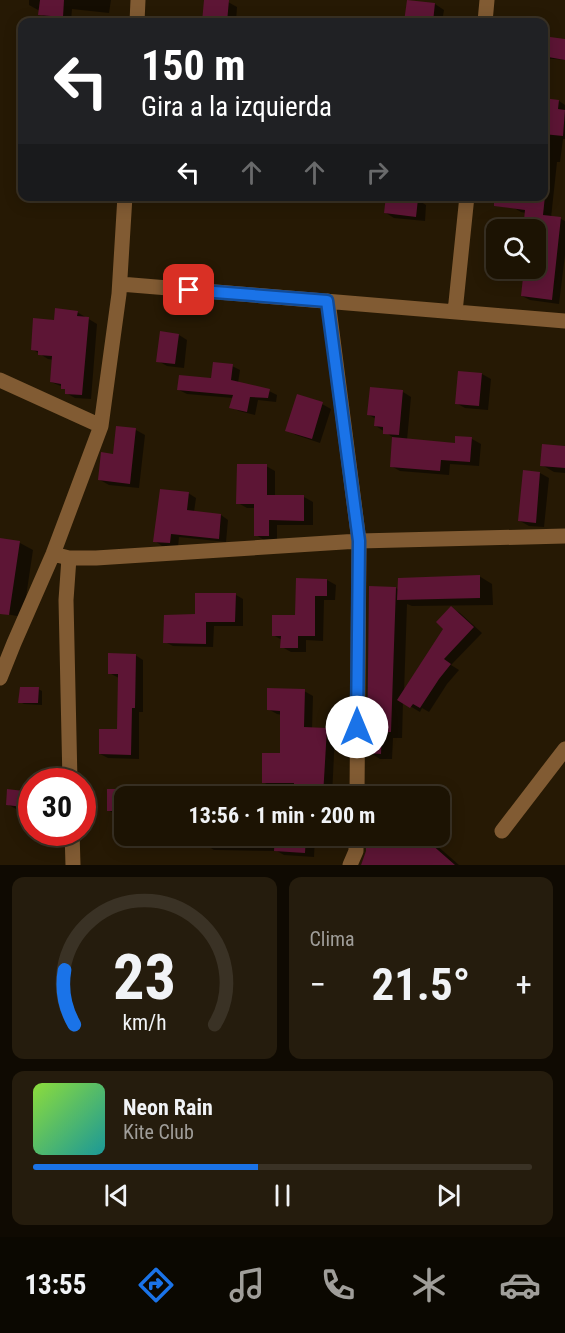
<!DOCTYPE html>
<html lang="es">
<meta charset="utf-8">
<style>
:root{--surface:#1c1303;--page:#251c0d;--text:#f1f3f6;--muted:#a09e9a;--line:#3a3225;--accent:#1a73e8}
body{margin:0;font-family:"Roboto Condensed",sans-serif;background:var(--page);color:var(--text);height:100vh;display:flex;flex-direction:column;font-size:22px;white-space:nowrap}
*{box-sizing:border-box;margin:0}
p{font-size:20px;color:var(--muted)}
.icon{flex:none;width:33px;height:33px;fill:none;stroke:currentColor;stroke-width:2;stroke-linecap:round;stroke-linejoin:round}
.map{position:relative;height:865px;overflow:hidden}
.details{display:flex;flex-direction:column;gap:12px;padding:12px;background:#0f0a02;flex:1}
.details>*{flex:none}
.banner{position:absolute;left:18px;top:18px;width:530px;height:183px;border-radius:12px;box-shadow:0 3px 15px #0003,0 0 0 2px var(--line);background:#202124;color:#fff;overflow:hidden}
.tools{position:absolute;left:486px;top:219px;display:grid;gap:12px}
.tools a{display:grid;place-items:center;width:60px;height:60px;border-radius:12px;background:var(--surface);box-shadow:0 3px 15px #0003,0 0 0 2px var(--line);font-size:30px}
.speed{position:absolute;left:18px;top:768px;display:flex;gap:12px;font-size:30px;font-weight:700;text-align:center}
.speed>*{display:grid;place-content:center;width:78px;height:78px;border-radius:50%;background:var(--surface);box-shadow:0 3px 15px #0003,0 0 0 2px var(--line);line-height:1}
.speed .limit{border:9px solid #d22;background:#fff;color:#111}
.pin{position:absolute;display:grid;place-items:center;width:51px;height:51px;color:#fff;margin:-26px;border-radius:12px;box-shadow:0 3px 9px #0006}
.me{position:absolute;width:66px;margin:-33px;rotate:0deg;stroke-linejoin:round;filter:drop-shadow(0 0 4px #0008)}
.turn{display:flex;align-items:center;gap:21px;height:126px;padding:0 24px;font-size:27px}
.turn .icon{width:78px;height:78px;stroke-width:2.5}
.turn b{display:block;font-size:42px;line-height:51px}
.lanes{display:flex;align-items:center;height:57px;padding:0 24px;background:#0003;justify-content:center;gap:30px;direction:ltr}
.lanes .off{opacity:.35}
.big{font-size:45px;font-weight:700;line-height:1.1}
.details .card{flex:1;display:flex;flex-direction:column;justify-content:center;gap:9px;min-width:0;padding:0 21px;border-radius:12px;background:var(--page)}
.details .dial{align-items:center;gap:0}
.dial svg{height:156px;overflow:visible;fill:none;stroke:var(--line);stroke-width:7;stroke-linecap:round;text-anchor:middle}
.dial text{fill:var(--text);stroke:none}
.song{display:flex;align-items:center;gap:18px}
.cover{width:72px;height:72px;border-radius:9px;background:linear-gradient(135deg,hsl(90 70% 55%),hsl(180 70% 35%))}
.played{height:6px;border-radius:3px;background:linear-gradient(90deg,var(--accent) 45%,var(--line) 45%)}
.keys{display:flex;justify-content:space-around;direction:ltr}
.heat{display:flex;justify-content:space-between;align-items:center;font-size:33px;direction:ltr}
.details .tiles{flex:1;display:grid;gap:12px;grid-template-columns:1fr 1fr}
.card:last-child{grid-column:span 2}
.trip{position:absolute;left:114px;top:786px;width:336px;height:60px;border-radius:12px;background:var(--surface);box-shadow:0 3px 15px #0003,0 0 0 2px var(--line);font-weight:700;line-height:60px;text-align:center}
.tab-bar{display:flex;height:96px;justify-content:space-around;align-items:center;background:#0b0801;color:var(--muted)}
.tab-bar .icon{width:42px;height:42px}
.tab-bar .active{color:var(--accent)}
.tab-bar b{font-size:27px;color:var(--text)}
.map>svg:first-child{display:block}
.shadow{fill:#0007}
.building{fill:#5d1535}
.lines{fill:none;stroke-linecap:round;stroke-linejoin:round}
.minor{stroke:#815b33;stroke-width:15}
.route-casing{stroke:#114b97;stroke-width:15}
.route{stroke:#1a73e8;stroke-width:10}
</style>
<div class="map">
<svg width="565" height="865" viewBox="0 0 565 865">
<rect width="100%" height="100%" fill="#261904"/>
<path class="shadow" d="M29,0H111L109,13L72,9L71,21L49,19L40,14V11L29,5Z
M228,2L237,7L236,22H206L204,21Z
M408,2L435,4L444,10L442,22H406Z
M270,20L291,22H270Z
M543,38L565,40V60L543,58Z
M543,100L559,101L565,105V139H563L560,162H557L551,218L561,219L565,221V255L559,304L530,300L522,296L536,268V230L526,213L521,212L514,208L543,196Z
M418,200L426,205L425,221L394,218L386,213Z
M77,312L97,324L91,399L75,398L66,393L67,390L63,387L51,382L54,360L48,359L32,349L55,321Z
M179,335L187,340L184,368L167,366L158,361Z
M232,366L240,370L238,383L269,391L277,395L276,402L258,400L255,415L239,411L231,407L233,398L187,394L179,390L213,379Z
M459,372L482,374L491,379L488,410L465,408L456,403Z
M403,392L411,397L407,440L456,445L457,437L472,439L481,444L479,466L450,464L449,475L400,471L391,466L394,438L376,426V419L369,415Z
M322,404L331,409L320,443L296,435L287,430Z
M136,430L145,435L139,488L109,485L100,480L115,455Z
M565,447V473L554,472L542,465Z
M266,466L275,471V497H304L313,502V525H277V540H264L256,535V508H247L238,503Z
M524,471L540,473L549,478L544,527L529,526L520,521Z
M188,493L196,498L194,512L221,515L228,520L226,542L179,537L178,547L162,546L155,541Z
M0,540L20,543L33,550L23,617L0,613Z
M479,576L492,584L493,605L412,606L407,604L404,693L445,628L451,608L460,613L482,633L451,665L459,670L447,684L429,712L422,708L420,712L403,702L402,738H393L392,759H380L369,752L396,588L399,590Z
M327,580L336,585L335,600H324L323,641L306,640V652H291L282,647V640L273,635L297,616Z
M236,595L243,599V626H214L213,647L173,646L165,642L196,616Z
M135,655L143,660V712H139V759L108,758L100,754L118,730L119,678L109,673Z
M38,689L42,691V705L24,704L20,702Z
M304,691L313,696L312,729H327L335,734L332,796H295V787H272L263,782L281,755L282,715L277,714L268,709Z
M108,790L146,791L154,796H124V815H116L108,810Z
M222,790L247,791L255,796H222Z
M32,793V811L16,809L7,804Z
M206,836H315L314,857L284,855L277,851L214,850L206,845Z
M367,836H426L459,865H361L367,852Z"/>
<path class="building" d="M40,0H64L63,17L38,15Z
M204,0H229L227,22H202Z
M407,0L435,3L433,22H404Z
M550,37L565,39V60L548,57Z
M543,98L559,100L558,109L565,110L563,136L543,134Z
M386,196L418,199L416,217L384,213Z
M494,196H545L543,215L561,217L552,300L521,296L524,268H536V230H523L525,210L494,206Z
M55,308L78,311L77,316L89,317L82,395L65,394V389H61V384L50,382L52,356L38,355V351L31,350L33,318L54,320Z
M160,331L179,334L175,364L156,362Z
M213,362L233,364L231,380L270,389L268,398L250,397L247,412L229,408L233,395L177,390L179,375L211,378Z
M458,371L482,373L479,406L455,404Z
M370,387L403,390L399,435L383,434V427L374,426L375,416L367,415Z
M297,394L323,402L312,439L285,431Z
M116,426L136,428L130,484L98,480L101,452L113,454Z
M455,436L472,437L470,462L441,460L440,471L390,467L392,437L455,443Z
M542,444L565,446V468L540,466Z
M237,464H267V495H304V521L269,520V536H254V504H236Z
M523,470L540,472L536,523L518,521Z
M160,489L189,492L187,510L221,514L219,539L171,534L170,543L153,542Z
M0,538L20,541L9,615L0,614Z
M480,575V598L397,600L398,578Z
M296,578L327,579V596H315V636H298V648H280L281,636H272V615H295Z
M369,586L396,587L391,732H382L381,754L367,753Z
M195,593H236L235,622H206V644L163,643L164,615L195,614Z
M451,606L474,627L444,659L451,664L439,679L420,708L413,704L410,708L397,700L443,629L436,622Z
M108,653L136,654L135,708H132L131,755L99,754V729H117L118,674H108Z
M20,687H39L38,703H18Z
M267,688L305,689L304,727L327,728L323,796H293L294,783H262V753H280V711L267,710Z
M7,789L32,792V808L6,805Z
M107,789H124V811H107Z
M275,836H306L305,853L274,851Z
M366,836H422L455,865H361L366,851Z"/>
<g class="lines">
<path class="minor" d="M137,22L138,0
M485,22L487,0
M120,284L565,321
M328,301L359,541L357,796
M455,312L467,196
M0,380L101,426
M53,554L69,558H96L359,541L565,536
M69,558L66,600L70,782
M0,678L14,643L53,554L101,426L119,294L125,196
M502,831L565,749
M72,832L73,865
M350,865L356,851V836"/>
</g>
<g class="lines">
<defs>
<path id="route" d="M189,290L327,301L359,541L357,727"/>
</defs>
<use href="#route" class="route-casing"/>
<use href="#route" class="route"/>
</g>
</svg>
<div class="tools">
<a><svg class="icon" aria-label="search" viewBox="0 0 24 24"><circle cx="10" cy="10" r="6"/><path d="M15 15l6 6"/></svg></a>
</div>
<div class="speed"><div class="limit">30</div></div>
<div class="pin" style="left:189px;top:290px;background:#d93025"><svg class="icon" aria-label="arrive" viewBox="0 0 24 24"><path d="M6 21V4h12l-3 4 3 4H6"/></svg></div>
<svg class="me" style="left:357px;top:727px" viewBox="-20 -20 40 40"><circle r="19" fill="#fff"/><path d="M0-13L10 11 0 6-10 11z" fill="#1a73e8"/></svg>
<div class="trip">13:56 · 1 min · 200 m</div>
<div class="banner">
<div class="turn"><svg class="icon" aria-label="left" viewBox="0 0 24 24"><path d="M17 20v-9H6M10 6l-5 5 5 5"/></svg><div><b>150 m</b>Gira a la izquierda</div></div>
<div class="lanes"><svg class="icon" aria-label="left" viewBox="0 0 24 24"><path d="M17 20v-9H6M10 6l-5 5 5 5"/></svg><svg class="icon off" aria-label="ahead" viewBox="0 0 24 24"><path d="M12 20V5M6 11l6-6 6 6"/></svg><svg class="icon off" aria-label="ahead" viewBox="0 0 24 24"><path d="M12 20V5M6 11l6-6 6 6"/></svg><svg class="icon off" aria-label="right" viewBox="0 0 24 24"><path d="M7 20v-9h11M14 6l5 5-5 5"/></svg></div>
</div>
</div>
<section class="details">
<div class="tiles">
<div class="card dial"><svg viewBox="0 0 100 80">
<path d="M14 69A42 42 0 1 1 86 69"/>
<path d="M14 69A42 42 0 0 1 9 41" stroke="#1a73e8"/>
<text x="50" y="56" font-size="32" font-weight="700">23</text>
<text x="50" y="72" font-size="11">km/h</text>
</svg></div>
<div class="card"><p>Clima</p>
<div class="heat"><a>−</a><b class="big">21.5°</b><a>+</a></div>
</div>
<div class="card">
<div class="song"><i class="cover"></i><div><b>Neon Rain</b><p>Kite Club</p></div></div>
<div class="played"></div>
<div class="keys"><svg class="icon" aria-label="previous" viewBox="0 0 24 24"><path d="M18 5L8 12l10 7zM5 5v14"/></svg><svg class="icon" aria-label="pause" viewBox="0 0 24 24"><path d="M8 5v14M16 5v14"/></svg><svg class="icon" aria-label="next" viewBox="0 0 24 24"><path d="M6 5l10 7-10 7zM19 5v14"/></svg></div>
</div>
</div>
</section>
<nav class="tab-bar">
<b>13:55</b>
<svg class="icon active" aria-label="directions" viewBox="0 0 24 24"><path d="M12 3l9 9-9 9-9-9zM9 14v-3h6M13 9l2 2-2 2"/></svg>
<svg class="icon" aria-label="music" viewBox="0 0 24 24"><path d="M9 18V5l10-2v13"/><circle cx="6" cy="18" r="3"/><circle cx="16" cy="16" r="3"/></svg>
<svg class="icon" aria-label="phone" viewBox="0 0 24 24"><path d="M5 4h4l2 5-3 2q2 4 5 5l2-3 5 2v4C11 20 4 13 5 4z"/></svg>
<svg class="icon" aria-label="climate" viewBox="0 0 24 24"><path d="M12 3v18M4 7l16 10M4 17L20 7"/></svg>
<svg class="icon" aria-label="car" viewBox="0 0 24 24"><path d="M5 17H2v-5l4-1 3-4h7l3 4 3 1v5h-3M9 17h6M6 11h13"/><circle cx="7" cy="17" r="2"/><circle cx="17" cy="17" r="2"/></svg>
</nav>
